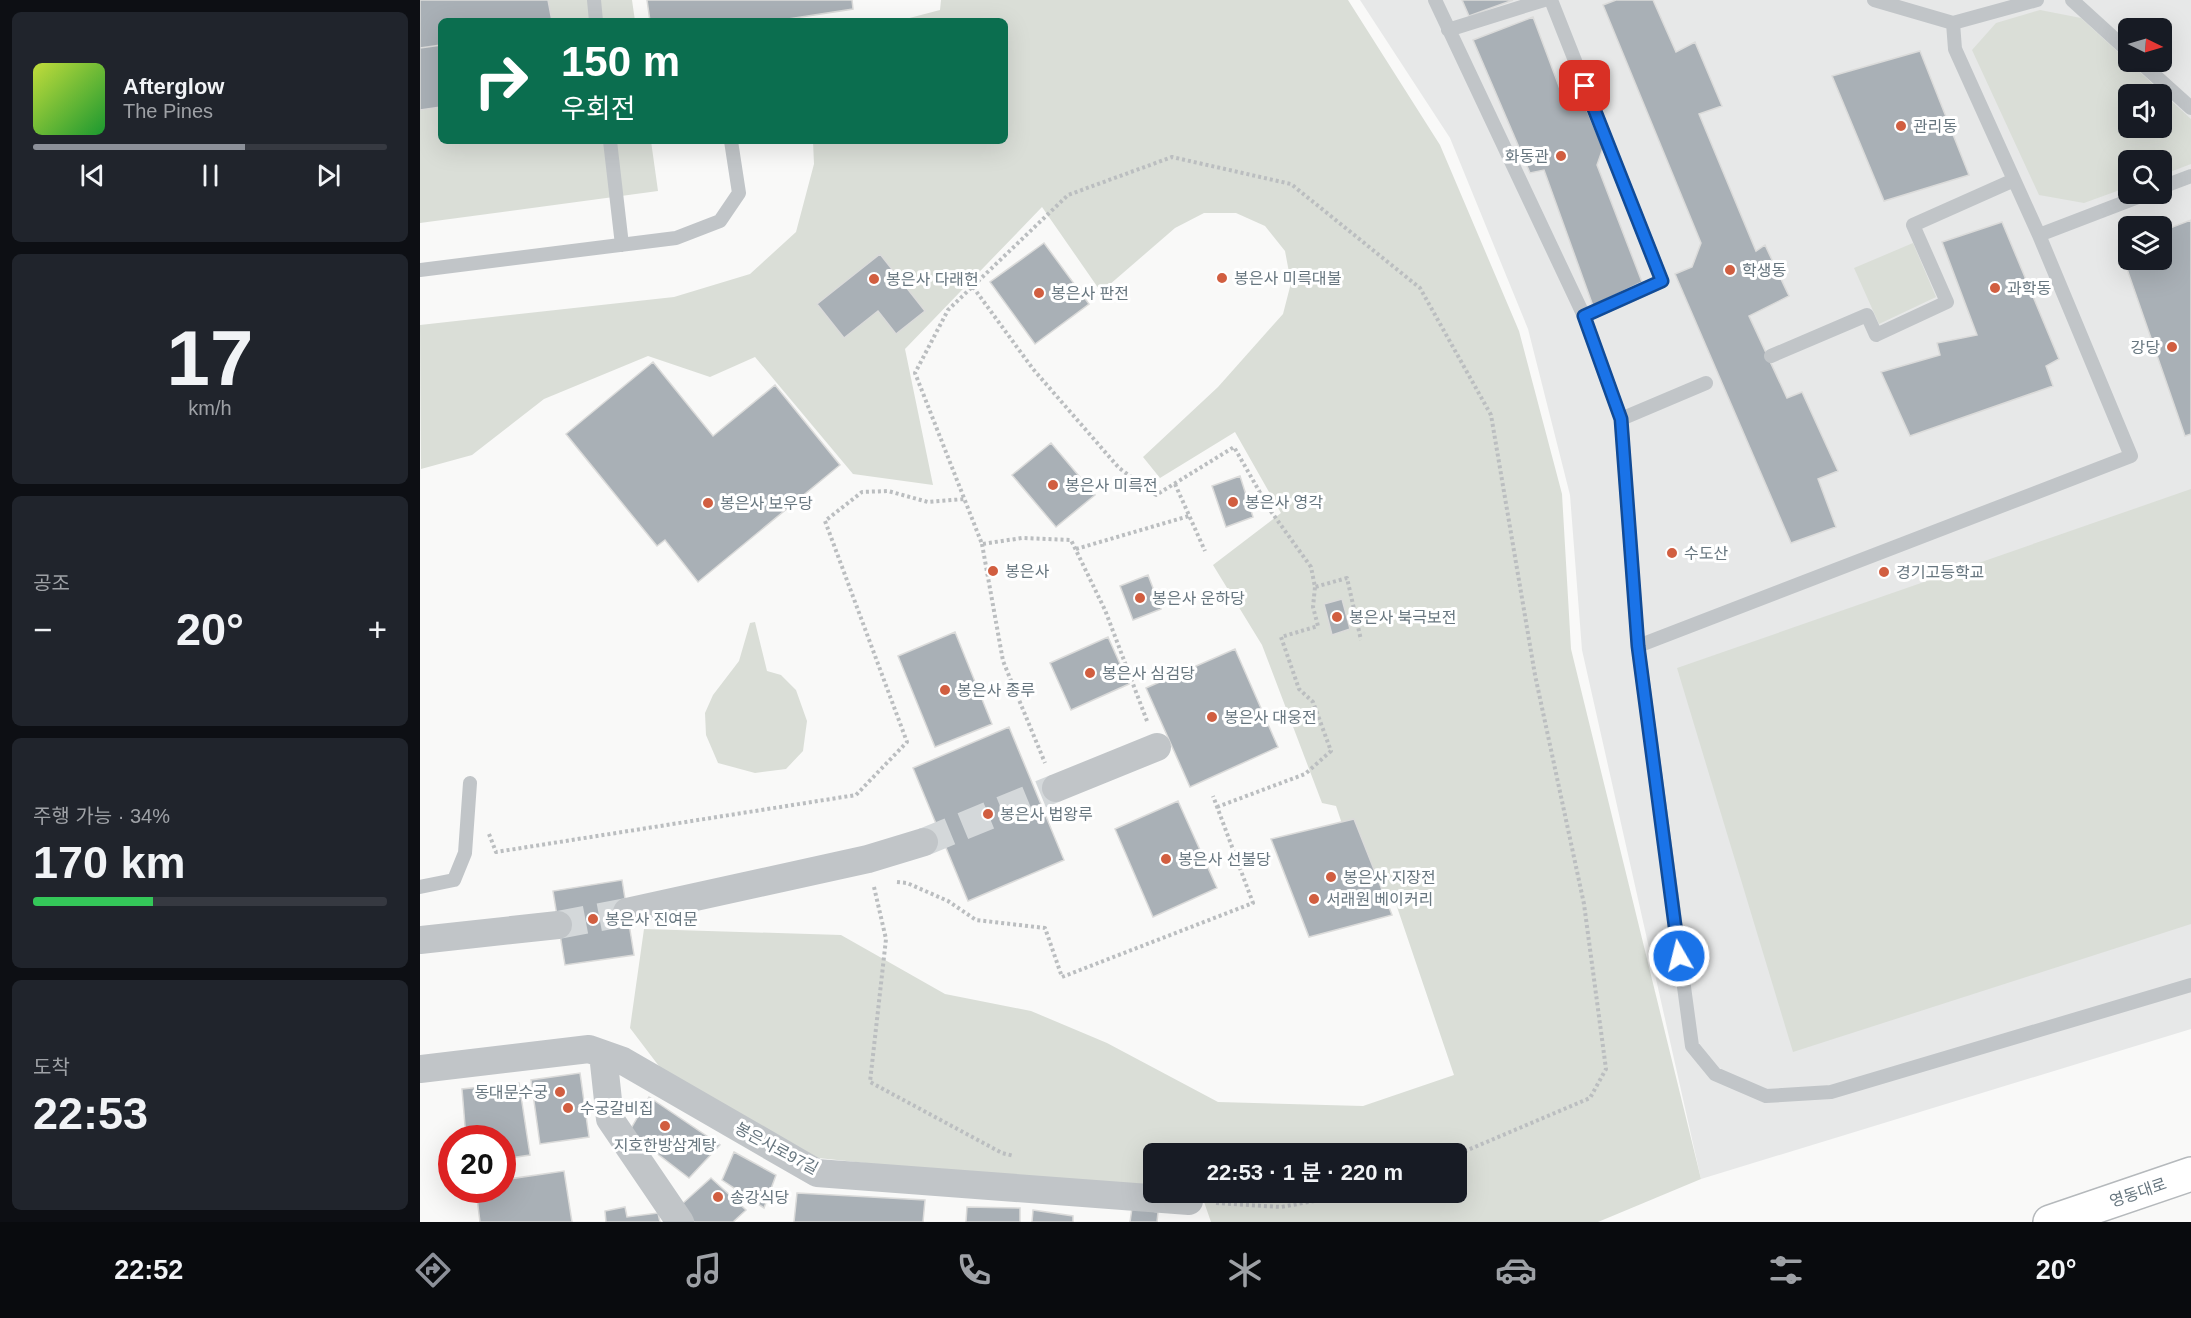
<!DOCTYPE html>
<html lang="ko">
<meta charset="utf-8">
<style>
:root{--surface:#171b24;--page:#20242c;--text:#f1f3f6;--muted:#9ea1a6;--line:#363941;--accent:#8c9099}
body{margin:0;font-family:Helvetica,"Noto Sans KR",sans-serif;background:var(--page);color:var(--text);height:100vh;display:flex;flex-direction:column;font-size:22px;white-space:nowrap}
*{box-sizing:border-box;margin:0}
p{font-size:20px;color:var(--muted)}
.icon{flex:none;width:33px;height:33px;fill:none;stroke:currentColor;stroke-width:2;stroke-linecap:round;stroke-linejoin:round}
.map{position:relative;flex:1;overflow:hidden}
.sheet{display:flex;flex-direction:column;gap:12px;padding:12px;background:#0d0f14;width:420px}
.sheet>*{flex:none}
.hud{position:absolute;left:18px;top:18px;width:570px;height:126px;border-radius:9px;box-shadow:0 6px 24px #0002;background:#0b6e4f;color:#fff;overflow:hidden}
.needle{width:39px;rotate:95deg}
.tools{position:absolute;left:1698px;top:18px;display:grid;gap:12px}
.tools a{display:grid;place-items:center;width:54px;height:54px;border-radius:9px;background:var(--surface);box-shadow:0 6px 24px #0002;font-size:30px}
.speed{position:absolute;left:18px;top:1125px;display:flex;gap:12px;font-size:30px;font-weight:700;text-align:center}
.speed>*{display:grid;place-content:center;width:78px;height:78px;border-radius:50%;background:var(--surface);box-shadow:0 6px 24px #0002;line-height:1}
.speed .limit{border:9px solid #d22;background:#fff;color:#111}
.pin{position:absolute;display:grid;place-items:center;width:51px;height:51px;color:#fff;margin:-26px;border-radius:12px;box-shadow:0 3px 9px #0006}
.me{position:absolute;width:66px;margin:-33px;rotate:352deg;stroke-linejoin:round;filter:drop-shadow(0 0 4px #0008)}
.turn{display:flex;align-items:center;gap:21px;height:126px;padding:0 24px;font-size:27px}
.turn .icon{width:78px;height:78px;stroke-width:2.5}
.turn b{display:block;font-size:42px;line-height:51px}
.big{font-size:45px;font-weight:600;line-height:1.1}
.sheet .widget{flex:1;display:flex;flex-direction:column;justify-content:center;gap:9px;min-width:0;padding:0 21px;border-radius:9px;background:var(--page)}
.sheet .dial{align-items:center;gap:0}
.dial b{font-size:78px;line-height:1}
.song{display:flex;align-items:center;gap:18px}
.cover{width:72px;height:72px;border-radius:9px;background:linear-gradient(135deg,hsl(70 70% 55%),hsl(130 70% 35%))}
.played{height:6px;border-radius:3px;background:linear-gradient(90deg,var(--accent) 60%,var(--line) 60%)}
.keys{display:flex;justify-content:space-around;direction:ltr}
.heat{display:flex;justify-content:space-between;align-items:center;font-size:33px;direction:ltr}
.charge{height:9px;border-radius:4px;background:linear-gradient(90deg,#34c759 34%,var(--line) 0)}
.trip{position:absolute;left:723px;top:1143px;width:324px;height:60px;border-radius:9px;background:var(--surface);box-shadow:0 6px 24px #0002;font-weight:600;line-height:60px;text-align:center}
.dock{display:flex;height:96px;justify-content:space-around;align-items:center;background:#090b0e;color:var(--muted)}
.dock .icon{width:42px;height:42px}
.dock .current{color:var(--accent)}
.dock b{font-size:27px;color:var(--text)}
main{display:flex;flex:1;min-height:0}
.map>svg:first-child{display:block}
.built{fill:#e7e8e8;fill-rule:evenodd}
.green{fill:#daded7;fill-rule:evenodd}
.building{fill:#a9b0b6;stroke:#dbdbda;stroke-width:1.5}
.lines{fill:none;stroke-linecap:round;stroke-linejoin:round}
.street-tunnel{stroke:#d4d8da;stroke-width:28;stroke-dasharray:28 14;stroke-linecap:butt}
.primary-casing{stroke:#b5b9bc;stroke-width:36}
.path{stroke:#bbbec0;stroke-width:4;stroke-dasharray:3 3;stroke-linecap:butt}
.lane{stroke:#c1c5c8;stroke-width:14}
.street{stroke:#c1c5c8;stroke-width:28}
.primary{stroke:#fff;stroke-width:33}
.route-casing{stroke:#114b97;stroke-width:15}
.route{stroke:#1a73e8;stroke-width:10}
.poi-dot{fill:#d15e40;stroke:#fff;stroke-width:2}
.labels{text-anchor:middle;stroke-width:6;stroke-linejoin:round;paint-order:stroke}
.poi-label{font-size:16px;fill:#67767f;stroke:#fff;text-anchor:start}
.street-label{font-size:16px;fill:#67767f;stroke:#fff}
</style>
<main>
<section class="sheet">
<div class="widget">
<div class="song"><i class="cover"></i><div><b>Afterglow</b><p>The Pines</p></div></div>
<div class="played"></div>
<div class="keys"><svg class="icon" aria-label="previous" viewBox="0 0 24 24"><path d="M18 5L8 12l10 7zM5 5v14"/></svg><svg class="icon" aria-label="pause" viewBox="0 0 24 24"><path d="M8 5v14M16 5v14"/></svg><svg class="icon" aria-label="next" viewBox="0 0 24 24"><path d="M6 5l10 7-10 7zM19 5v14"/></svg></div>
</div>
<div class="widget dial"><b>17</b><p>km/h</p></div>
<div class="widget"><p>공조</p>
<div class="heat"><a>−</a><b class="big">20°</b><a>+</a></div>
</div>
<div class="widget"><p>주행 가능 · 34%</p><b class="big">170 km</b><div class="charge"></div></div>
<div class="widget"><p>도착</p><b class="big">22:53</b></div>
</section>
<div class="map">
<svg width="1771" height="1222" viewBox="0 0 1771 1222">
<rect width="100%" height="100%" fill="#f9f9f8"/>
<path class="built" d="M940,0H1771V1029L1281,1179L1162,650L1150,495L1108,329L1030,138ZM1708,28H1742V62H1708ZM1708,94H1742V128H1708ZM1708,160H1742V194H1708ZM1708,226H1742V260H1708Z"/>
<path class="green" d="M0,0H212L215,21H21V141H231L238,191L0,223Z
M521,0H928L1020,145L1099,331L1142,494L1151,649L1281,1179L1178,1222H791L783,1199L370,1155L251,1082L210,1028L224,929L421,935L525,994L611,1011L687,1043L798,1102L943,1106L1034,1075L975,901L950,907L916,806L902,803L842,645L793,565L861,513L815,432L740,478L723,457L798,387L863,314L871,283L865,251L845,226L816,213H784L755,228L681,292L622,207L485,349L513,485L433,474L335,357L290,377L228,356L124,399L52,455L1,469L0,325L254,297L330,274L376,232L394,164L393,141H585V21H478L520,10ZM734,1154H1036V1192H734Z
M1620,10L1661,18L1771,119V164L1742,175V160H1708V187L1664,203L1619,195L1552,50L1576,23ZM1742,94V128H1708V94Z
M1493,243L1516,297L1459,324L1434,268Z
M1771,489V924L1373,1052L1257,668Z
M335,622L347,671L361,675L376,690L387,721L383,751L366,769L335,773L298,763L286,735L285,713L293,695L319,661L330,623Z"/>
<path class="building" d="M0,0H128L132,21H21V45L0,48Z
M227,0H432L433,9L355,21H230Z
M1042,0H1093L1049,16Z
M1196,0H1233L1256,52L1275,42L1302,106L1279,114L1336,251L1345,245L1369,296L1329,316L1367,398L1382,392L1418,471L1398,479L1416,527L1371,543L1255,274L1272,267L1281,243L1183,5Z
M1113,17L1143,97L1158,90L1183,148L1177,165L1222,282L1173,306L1124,170L1110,173L1053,40Z
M21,45V107L0,110V48Z
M1500,51L1549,175L1464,201L1412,76Z
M1771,220V434L1765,436L1699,246L1708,243V260H1742V231Z
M1582,222L1639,359L1626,366L1633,386L1490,436L1461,372L1520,355L1517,343L1557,335L1522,242Z
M624,243L669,304L615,344L570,282Z
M460,254L505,311L476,334L458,311L424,338L397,304Z
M233,362L293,436L355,385L420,465L278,582L245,540L237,546L146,434Z
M631,443L675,495L636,527L592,475Z
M820,476L833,517L806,527L792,486Z
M728,575L741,609L713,620L700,586Z
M922,599L930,629L912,635L904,604Z
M535,632L572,724L515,747L478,656Z
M688,637L709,684L651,710L630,663Z
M815,649L858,747L770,787L726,688Z
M589,727L644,860L548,901L493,768Z
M758,801L797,888L733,917L695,829Z
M934,819L972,915L889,937L851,839Z
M202,880L214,955L145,965L133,891Z
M160,1073L169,1137L120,1144L111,1080Z
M99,1083L110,1155L82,1159V1138H46L42,1089Z
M229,1097L300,1145L269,1178L209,1132Z
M314,1152L356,1175L344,1208L302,1180Z
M144,1171L152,1222H60L56,1190H82V1180Z
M291,1178L326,1210L313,1222H274L262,1204Z
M377,1193L505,1200L503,1222H374Z
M205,1207L207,1217L238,1213L240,1222H186L185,1211Z
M547,1207L600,1208V1222H546Z
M712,1208L738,1212L737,1222H710Z
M613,1210L653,1216V1222H612Z"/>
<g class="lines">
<path class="street-tunnel" d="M504,842L636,788
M138,925L207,912"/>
<defs>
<path id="primary" d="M1630,1222L1771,1174"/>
</defs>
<use href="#primary" class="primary-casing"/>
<path class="path" d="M553,287L613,369L699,468L736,495L814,447L850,510L891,567L895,587L927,578L941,640
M755,484L785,551
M562,544L583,661L625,763
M656,549L769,516
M727,721L685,610L651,540L602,538L562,544L495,373L528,310L648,195L752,157L871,184L1000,288L1071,415L1115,675L1164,904L1186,1069L1170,1098L1036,1155
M797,807L885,774L911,751L893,702L879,689L861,637L898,626L893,607L895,587
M69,834L76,852L436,795L487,742L405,521L442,492L468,491L508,502L545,499
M477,882L487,883L528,901L556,920L625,928L642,977L833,903L793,796
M454,887L466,939L450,1082L582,1153L594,1156
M796,1203L861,1207L944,1192"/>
<path class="lane" d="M174,0L176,21
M1015,0L1164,316L1201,419L1218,646L1272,1046L1295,1074L1346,1096L1411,1092L1771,985
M1131,0L1242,281L1164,316
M1454,0L1533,23L1617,0
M1652,0L1708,51
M1533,23L1535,49L1619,235L1726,194
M1028,30L1124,0
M1720,62L1771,108
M190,141L202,245
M1742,187L1771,176
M0,270L256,238L300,221L319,193L311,141
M1351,356L1447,315L1456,335L1527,302L1493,225L1594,180
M1201,419L1286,383
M1218,646L1711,456L1619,235
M0,887L34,880L45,853L50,783"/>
<path class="street" d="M636,788L737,747
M207,912L448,859L504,842
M0,940L138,925
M183,1054L190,1119L260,1222
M0,1069L169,1049L203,1061L397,1173L769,1201"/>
<use href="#primary" class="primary"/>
</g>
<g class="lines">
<defs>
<path id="route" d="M1165,86L1242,281L1164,316L1201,419L1218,646L1259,956"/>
</defs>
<use href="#route" class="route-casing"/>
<use href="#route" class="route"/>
</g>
<g class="poi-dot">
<circle cx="1481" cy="126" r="6"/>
<circle cx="1141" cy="156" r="6"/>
<circle cx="1310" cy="270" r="6"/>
<circle cx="802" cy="278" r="6"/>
<circle cx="454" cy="279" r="6"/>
<circle cx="1575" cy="288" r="6"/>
<circle cx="619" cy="293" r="6"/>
<circle cx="1752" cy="347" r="6"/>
<circle cx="633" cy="485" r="6"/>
<circle cx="813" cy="502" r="6"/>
<circle cx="288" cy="503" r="6"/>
<circle cx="1252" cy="553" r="6"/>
<circle cx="573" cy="571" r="6"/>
<circle cx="1464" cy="572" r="6"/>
<circle cx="720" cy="598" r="6"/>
<circle cx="917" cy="617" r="6"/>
<circle cx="670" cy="673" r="6"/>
<circle cx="525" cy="690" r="6"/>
<circle cx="792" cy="717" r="6"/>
<circle cx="568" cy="814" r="6"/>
<circle cx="746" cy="859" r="6"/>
<circle cx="911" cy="877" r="6"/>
<circle cx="894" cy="899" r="6"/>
<circle cx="173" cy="919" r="6"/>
<circle cx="140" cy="1092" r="6"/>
<circle cx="148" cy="1108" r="6"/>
<circle cx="245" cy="1126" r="6"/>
<circle cx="298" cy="1197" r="6"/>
</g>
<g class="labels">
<g class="poi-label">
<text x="1493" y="132">관리동</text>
<text x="1129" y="162" text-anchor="end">화동관</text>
<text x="1322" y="276">학생동</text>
<text x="814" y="284">봉은사 미륵대불</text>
<text x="466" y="285">봉은사 다래헌</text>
<text x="1587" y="294">과학동</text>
<text x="631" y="299">봉은사 판전</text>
<text x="1740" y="353" text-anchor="end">강당</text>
<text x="645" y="491">봉은사 미륵전</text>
<text x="825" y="508">봉은사 영각</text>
<text x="300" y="509">봉은사 보우당</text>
<text x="1264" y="559">수도산</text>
<text x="585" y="577">봉은사</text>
<text x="1476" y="578">경기고등학교</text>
<text x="732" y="604">봉은사 운하당</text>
<text x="929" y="623">봉은사 북극보전</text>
<text x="682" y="679">봉은사 심검당</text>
<text x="537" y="696">봉은사 종루</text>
<text x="804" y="723">봉은사 대웅전</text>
<text x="580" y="820">봉은사 법왕루</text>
<text x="758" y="865">봉은사 선불당</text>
<text x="923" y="883">봉은사 지장전</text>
<text x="906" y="905">서래원 베이커리</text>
<text x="185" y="925">봉은사 진여문</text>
<text x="128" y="1098" text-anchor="end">동대문수궁</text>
<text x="160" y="1114">수궁갈비집</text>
<text x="245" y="1151" text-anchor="middle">지호한방삼계탕</text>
<text x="310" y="1203">송강식당</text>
</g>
<g class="street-label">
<text transform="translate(357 1148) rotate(28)" y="6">봉은사로97길</text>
<text transform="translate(1718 1192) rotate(-19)" y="6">영동대로</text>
</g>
</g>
</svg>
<div class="tools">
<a><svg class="needle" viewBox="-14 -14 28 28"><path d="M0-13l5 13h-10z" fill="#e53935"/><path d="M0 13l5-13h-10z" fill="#9ea1a6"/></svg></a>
<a><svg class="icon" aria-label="sound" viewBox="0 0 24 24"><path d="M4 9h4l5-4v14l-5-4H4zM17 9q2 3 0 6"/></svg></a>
<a><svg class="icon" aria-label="search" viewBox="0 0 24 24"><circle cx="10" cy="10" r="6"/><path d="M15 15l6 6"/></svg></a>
<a><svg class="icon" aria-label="layers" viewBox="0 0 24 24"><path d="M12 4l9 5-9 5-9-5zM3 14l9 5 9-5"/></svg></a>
</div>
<div class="speed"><div class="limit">20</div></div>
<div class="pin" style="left:1165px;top:86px;background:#d93025"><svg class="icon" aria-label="arrive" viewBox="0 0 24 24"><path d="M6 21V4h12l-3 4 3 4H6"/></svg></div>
<svg class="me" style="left:1259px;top:956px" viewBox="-20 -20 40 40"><circle r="17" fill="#1a73e8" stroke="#fff" stroke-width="3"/><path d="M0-11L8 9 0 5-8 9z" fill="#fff"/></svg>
<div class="trip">22:53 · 1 분 · 220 m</div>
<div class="hud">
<div class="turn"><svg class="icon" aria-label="right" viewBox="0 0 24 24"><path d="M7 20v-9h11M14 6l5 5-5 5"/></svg><div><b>150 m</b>우회전</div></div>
</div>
</div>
</main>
<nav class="dock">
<b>22:52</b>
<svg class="icon current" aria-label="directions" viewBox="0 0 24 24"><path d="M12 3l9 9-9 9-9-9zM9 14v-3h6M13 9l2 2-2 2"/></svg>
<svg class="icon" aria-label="music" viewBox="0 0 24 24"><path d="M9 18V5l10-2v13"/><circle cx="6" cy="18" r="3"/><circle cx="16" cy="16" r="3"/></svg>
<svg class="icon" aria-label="phone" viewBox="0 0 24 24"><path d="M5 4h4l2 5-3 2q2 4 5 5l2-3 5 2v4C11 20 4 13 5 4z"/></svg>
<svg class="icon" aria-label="climate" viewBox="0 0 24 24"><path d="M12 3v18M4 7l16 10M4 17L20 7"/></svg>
<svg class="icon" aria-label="car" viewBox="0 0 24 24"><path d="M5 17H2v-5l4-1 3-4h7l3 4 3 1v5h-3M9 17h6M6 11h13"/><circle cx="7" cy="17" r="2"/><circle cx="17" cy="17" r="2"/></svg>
<svg class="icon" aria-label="filters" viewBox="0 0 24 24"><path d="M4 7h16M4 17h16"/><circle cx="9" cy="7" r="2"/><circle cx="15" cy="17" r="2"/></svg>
<b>20°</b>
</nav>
